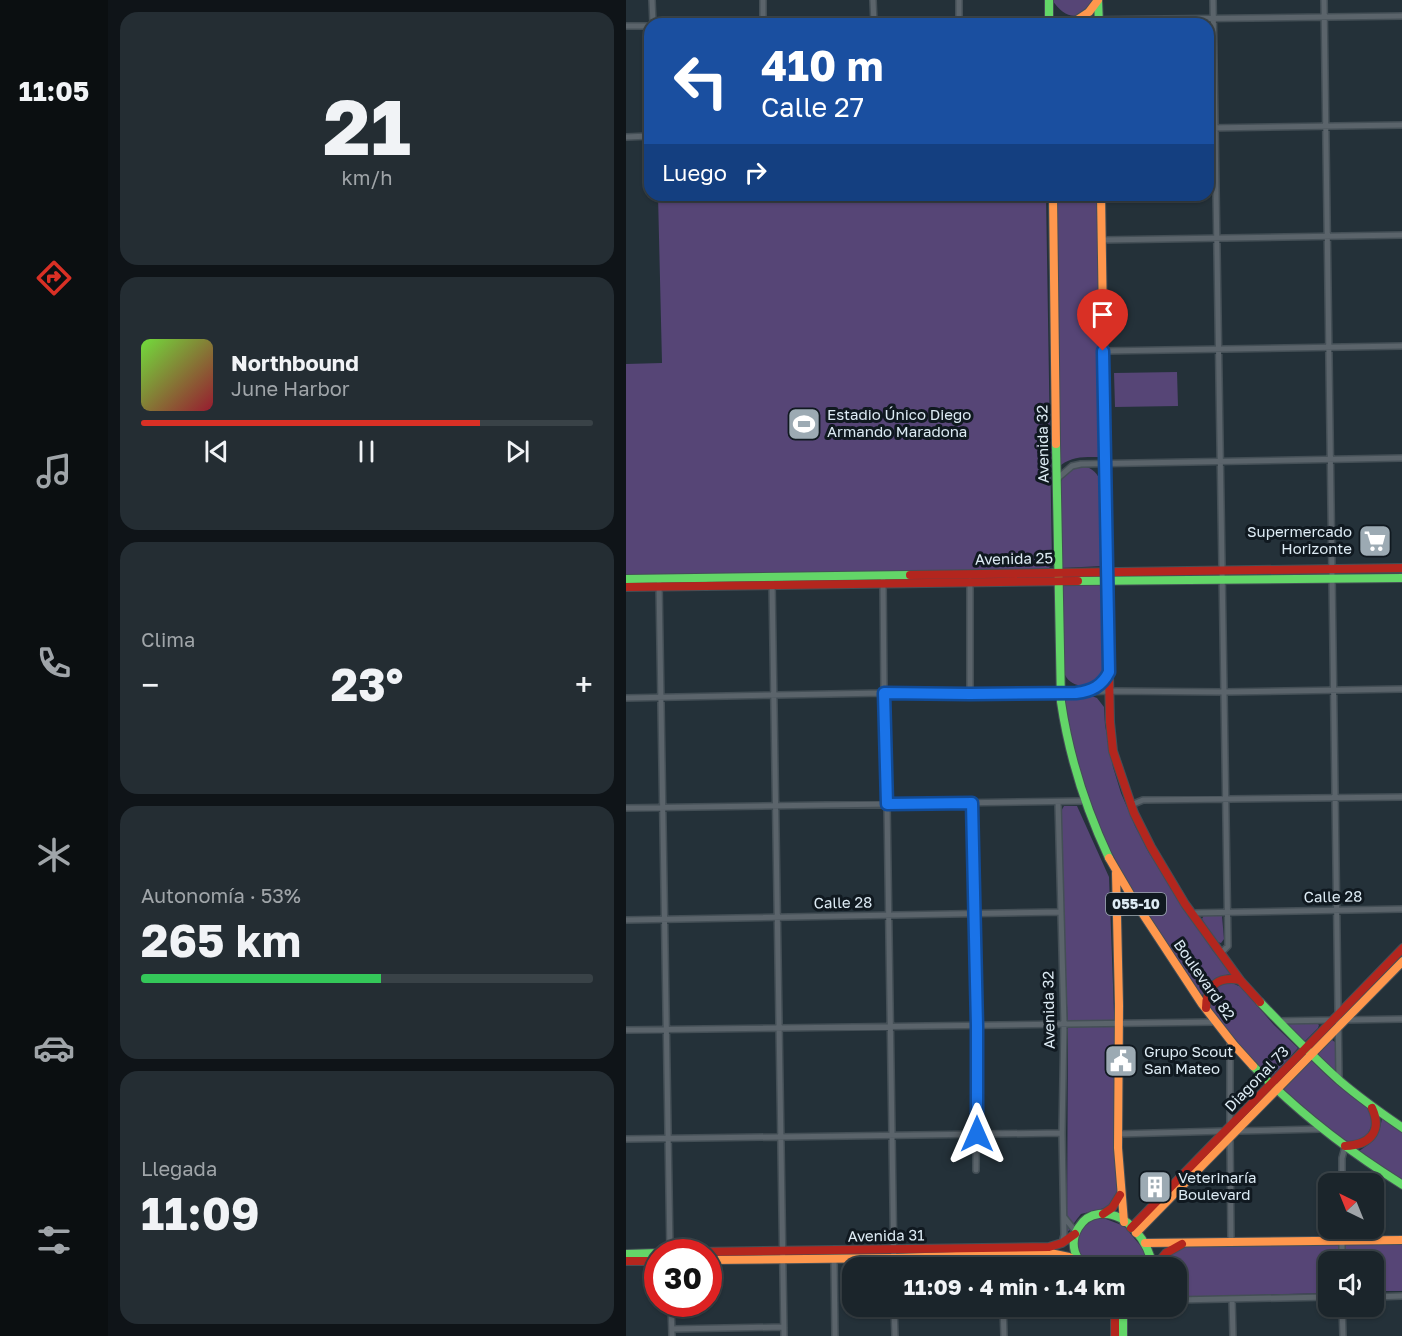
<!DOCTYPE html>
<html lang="es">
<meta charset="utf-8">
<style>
:root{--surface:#1b252b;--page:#242d33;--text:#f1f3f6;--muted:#a0a5a9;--line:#394247;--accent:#d93025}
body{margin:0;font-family:"Golos Text",sans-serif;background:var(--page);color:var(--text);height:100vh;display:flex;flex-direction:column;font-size:22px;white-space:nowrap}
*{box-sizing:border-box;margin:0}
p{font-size:20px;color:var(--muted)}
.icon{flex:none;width:33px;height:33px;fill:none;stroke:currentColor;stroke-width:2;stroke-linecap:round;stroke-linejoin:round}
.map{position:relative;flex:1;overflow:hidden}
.side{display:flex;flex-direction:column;gap:12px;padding:12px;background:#0f1418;width:518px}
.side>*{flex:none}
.banner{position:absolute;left:18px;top:18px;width:570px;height:183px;border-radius:18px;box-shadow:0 2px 4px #0004,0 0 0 2px var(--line);background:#1a4fa0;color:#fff;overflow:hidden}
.needle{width:39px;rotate:317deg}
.fabs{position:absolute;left:692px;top:1173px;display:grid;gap:12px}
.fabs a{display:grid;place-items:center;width:66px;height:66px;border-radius:12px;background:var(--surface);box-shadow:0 2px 4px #0004,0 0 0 2px var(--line);font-size:30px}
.speed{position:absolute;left:18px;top:1239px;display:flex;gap:12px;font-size:30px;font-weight:700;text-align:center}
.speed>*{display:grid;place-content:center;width:78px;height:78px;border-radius:50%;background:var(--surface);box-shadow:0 2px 4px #0004,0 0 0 2px var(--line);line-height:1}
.speed .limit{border:9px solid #d22;background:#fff;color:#111}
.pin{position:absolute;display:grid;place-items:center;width:51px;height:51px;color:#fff;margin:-62px -26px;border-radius:50% 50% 50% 0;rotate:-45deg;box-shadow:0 0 6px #0007}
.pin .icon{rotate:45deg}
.me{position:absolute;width:66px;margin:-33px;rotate:0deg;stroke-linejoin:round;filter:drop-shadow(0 0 4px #0008)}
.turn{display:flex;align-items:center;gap:21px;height:126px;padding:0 18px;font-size:27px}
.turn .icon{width:78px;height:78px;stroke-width:2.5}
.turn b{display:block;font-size:42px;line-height:51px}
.then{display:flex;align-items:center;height:57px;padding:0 18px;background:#0003;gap:12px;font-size:22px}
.big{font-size:45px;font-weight:700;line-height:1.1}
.side .tile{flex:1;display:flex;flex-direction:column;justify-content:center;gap:9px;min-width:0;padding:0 21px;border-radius:18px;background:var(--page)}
.side .dial{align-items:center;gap:0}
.dial b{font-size:78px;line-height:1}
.song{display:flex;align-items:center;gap:18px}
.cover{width:72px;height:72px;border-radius:9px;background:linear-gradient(135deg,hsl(100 70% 55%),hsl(350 70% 35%))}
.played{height:6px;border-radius:3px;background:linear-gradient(90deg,var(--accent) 75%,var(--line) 75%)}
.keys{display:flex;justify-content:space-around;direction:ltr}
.heat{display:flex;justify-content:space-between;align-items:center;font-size:33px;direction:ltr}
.charge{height:9px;border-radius:4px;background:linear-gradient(90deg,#34c759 53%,var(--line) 0)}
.trip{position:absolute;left:216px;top:1257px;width:345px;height:60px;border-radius:18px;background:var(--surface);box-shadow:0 2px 4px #0004,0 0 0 2px var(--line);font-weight:700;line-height:60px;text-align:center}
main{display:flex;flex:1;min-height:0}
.menu{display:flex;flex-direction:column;width:108px;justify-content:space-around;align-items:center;background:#0b0f11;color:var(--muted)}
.menu .icon{width:42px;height:42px}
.menu .active{color:var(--accent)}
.menu b{font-size:27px;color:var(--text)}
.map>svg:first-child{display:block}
.green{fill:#564576}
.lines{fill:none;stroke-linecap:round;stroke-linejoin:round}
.street-casing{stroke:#444f56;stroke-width:8}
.fast-casing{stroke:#444f56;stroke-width:10}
.slow-casing{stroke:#444f56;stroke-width:10}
.jam-casing{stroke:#444f56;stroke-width:10}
.street{stroke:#5b646b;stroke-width:5}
.fast{stroke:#63d668;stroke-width:8}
.slow{stroke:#ff974d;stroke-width:8}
.jam{stroke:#b3261e;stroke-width:8}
.route-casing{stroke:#114b97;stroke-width:15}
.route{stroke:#1a73e8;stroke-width:10}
.labels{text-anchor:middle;stroke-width:6;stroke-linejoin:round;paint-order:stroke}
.shield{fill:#101920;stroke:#a0acb4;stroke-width:1.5}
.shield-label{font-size:14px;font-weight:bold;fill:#ddebf4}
.poi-label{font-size:15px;fill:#ddebf4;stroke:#101920;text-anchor:start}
.street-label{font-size:15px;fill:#ddebf4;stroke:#101920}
</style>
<main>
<nav class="menu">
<b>11:05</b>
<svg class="icon active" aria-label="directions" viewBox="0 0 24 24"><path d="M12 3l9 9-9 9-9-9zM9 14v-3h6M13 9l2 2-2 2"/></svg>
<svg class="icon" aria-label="music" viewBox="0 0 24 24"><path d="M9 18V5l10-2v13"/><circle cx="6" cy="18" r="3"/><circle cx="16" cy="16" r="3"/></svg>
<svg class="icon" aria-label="phone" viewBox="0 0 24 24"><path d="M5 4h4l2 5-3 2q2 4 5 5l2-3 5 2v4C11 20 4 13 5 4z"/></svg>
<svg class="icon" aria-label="climate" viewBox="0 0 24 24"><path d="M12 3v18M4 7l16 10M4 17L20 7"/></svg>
<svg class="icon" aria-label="car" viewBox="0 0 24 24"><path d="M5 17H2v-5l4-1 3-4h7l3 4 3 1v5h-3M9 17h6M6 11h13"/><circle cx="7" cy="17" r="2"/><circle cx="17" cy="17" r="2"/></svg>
<svg class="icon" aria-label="filters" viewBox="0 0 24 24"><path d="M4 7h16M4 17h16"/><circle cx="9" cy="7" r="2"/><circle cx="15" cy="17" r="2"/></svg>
</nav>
<section class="side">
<div class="tile dial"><b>21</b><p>km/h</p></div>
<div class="tile">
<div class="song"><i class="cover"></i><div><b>Northbound</b><p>June Harbor</p></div></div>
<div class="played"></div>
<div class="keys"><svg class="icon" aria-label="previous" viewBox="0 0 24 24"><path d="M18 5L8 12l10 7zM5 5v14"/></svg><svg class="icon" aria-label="pause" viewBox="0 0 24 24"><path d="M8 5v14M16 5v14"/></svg><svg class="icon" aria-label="next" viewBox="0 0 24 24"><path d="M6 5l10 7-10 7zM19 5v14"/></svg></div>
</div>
<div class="tile"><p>Clima</p>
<div class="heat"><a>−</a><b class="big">23°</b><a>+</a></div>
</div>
<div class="tile"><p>Autonomía · 53%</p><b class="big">265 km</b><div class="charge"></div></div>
<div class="tile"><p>Llegada</p><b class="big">11:09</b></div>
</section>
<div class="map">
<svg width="777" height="1336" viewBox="0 0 777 1336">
<rect width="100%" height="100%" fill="#243139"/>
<path class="green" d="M426,0H468C455,22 440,20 426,0Z
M32,195H420L426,565L422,569L0,575V364L36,363Z
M429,195H471L475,456L474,457C459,457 447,456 435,465Z
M551,372L552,406L489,407L488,373Z
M456,466C467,468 472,473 475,484L477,566L435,568L434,484C438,472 445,469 456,466Z
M436,584H477L478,667C478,668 476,675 476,676C467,689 446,689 439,675C438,674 437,668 436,666Z
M463,695L471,698L478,707L479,725L487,767L495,793L509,826L523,853L587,951L605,974C587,977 584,980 576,996L508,894L477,837L450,760L437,696Z
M438,806H451L483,877L493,1147L491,1192L489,1200L479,1208L455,1214L451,1219L441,1233L442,1031L434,813Z
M578,915L596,916L598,939L595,943L591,942L576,919Z
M600,983H606L615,987L648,1025L672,1048L644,1079C628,1062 613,1046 599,1028C595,1023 590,1018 587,1013C580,1000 587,986 600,983Z
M690,1022L693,1025L692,1028L679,1041L674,1040L657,1023Z
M703,1040H706L709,1042V1072L691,1056L692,1051Z
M685,1060C695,1070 705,1080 716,1088C724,1095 734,1100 741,1108C755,1124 736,1150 717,1139C696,1127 674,1105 656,1089Z
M756,1118L776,1132V1182L762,1173L733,1151C748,1141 753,1138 756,1118Z
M464,1218L480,1219L498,1226L518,1250L521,1267H461L453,1253L448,1236Z
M776,1243V1291H747V1262H702V1293L551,1297L550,1268H530L551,1247Z"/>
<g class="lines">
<defs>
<path id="street" d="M26,0L27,24
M137,0V24
M247,0L248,24
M333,0V22
M587,0L602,946L595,953
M698,0L713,1079
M136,24L777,16
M0,26H24
M582,128L777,125
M0,137L24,136
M475,240L777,235
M477,351L777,346
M432,478L446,466L455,464L777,458
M257,580L258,693L261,804L268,1268
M344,581V694
M146,582L158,1336
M33,583L44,1252
M0,698L258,693H434L483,691L598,692L777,689
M432,802L438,1024L436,1133L438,1235L436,1243
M346,803L351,1025L350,1170
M505,805L517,800L777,797
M0,808L459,801
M566,913L777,909
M0,920L435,912
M718,1020L777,1019
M652,1021L709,1020
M0,1030L589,1022
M604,1043V1126
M611,1131L695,1129
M492,1134L599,1131
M604,1136L605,1242
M0,1139L436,1133
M716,1184V1158L719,1147
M438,1217L450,1232
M716,1228V1262
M376,1252L377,1268
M208,1258L209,1336
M747,1297L777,1296
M606,1299L607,1336
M550,1300L702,1297
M45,1304L46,1336
M268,1306L269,1336
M377,1306L378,1336
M716,1306L717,1336
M46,1329L158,1327"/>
<path id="fast" d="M423,0V24
M472,0L473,24
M430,444L435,702C443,756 460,809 483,858
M0,579L284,575
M452,581L777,578
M634,1002C660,1029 686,1056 714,1081C734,1098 755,1113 777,1128
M627,1066C672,1112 722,1151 777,1185
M0,1254L32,1253
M459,1268C455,1263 451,1258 449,1252C444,1236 455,1216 473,1214C502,1211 523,1243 527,1268
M497,1306V1336"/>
<path id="slow" d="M451,20L463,12L472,0
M427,195L430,444
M475,195L481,577
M483,858L507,899L576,1004L608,1045L627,1066
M490,873L493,1005L492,1148L498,1222
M490,912L513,909
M510,1233L777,961
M519,1243L777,1240
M82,1260L268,1258L424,1253L443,1257L455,1263"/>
<path id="jam" d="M284,575L777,568
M481,577L484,722L487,751L508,813L525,847L559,904L614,980L634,1002
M0,587L452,581
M461,692L474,685L483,672
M580,1008C580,986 592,976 614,980
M719,1146C743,1145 757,1132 746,1108
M477,1214L486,1208L494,1195
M505,1228L777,948
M69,1252L423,1247L436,1243L449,1234
M0,1261H32
M528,1268L540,1253L556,1244
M487,1306L489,1316V1336"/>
</defs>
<use href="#street" class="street-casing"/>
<use href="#fast" class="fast-casing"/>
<use href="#slow" class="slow-casing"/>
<use href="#jam" class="jam-casing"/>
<use href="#street" class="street"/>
<use href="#fast" class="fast"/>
<use href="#slow" class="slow"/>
<use href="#jam" class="jam"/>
</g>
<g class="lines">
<defs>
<path id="route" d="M351,1134V1026L346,803L261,804L258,693L344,694L450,693C466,691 476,686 483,672L477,351"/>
</defs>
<use href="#route" class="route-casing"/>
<use href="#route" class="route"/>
</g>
<defs>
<symbol id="stadium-square" viewBox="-11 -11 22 22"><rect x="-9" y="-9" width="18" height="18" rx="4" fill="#9caab3" stroke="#101920"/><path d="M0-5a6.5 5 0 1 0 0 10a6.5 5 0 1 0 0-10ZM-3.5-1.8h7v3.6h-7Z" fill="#fff"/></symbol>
<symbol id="supermarket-square" viewBox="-11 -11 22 22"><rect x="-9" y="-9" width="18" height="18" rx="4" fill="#9caab3" stroke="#101920"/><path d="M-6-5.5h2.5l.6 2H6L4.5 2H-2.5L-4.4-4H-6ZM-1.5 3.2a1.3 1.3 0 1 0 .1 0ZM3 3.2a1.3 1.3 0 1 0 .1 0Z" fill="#fff"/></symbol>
<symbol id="civic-square" viewBox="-11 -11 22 22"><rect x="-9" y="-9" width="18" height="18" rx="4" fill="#9caab3" stroke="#101920"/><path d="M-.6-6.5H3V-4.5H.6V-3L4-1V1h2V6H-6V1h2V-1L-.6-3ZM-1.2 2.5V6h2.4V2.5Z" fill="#fff"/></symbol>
<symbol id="building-square" viewBox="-11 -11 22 22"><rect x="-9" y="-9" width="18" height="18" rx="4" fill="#9caab3" stroke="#101920"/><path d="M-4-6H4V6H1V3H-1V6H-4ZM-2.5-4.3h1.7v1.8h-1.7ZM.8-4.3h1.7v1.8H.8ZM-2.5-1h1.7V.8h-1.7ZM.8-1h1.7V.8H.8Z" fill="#fff"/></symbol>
</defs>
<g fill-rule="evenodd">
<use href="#stadium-square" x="159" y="405" width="38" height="38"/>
<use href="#supermarket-square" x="730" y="522" width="38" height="38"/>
<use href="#civic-square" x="476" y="1042" width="38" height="38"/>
<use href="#building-square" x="510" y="1168" width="38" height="38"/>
</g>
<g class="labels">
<rect class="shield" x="480" y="893" width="60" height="22" rx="4.5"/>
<g class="shield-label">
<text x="510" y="909">055-10</text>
</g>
<g class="poi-label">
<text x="201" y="420">Estadio Único Diego<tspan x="201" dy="17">Armando Maradona</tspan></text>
<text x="726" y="537" text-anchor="end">Supermercado<tspan x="726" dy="17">Horizonte</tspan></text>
<text x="518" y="1057">Grupo Scout<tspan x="518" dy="17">San Mateo</tspan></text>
<text x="552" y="1183">Veterinaría<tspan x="552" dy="17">Boulevard</tspan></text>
</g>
<g class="street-label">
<text transform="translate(417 444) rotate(-91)" y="5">Avenida 32</text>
<text transform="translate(388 559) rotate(-1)" y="5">Avenida 25</text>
<text transform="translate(707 897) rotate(-1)" y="5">Calle 28</text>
<text transform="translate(217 903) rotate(-1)" y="5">Calle 28</text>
<text transform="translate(578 980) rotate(55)" y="5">Boulevard 82</text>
<text transform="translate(423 1010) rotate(-91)" y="5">Avenida 32</text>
<text transform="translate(631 1079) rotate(-46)" y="5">Diagonal 73</text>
<text transform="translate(260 1236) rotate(-1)" y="5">Avenida 31</text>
</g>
</g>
</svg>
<div class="fabs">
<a><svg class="needle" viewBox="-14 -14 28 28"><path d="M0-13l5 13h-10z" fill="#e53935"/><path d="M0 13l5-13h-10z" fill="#a0a5a9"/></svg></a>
<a><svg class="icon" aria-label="sound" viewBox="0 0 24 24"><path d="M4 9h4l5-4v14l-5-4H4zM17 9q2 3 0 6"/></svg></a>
</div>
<div class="speed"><div class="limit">30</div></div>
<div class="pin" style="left:477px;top:351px;background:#d93025"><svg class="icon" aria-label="arrive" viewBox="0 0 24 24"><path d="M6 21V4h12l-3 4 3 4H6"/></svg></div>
<svg class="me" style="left:351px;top:1134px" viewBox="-20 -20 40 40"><path d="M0-17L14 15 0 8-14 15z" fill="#1a73e8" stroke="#fff" stroke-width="4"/></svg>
<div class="trip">11:09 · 4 min · 1.4 km</div>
<div class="banner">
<div class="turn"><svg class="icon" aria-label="left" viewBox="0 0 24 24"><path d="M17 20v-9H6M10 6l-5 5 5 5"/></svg><div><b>410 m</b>Calle 27</div></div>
<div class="then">Luego<svg class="icon" aria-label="right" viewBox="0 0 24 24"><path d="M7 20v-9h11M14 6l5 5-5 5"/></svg></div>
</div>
</div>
</main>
